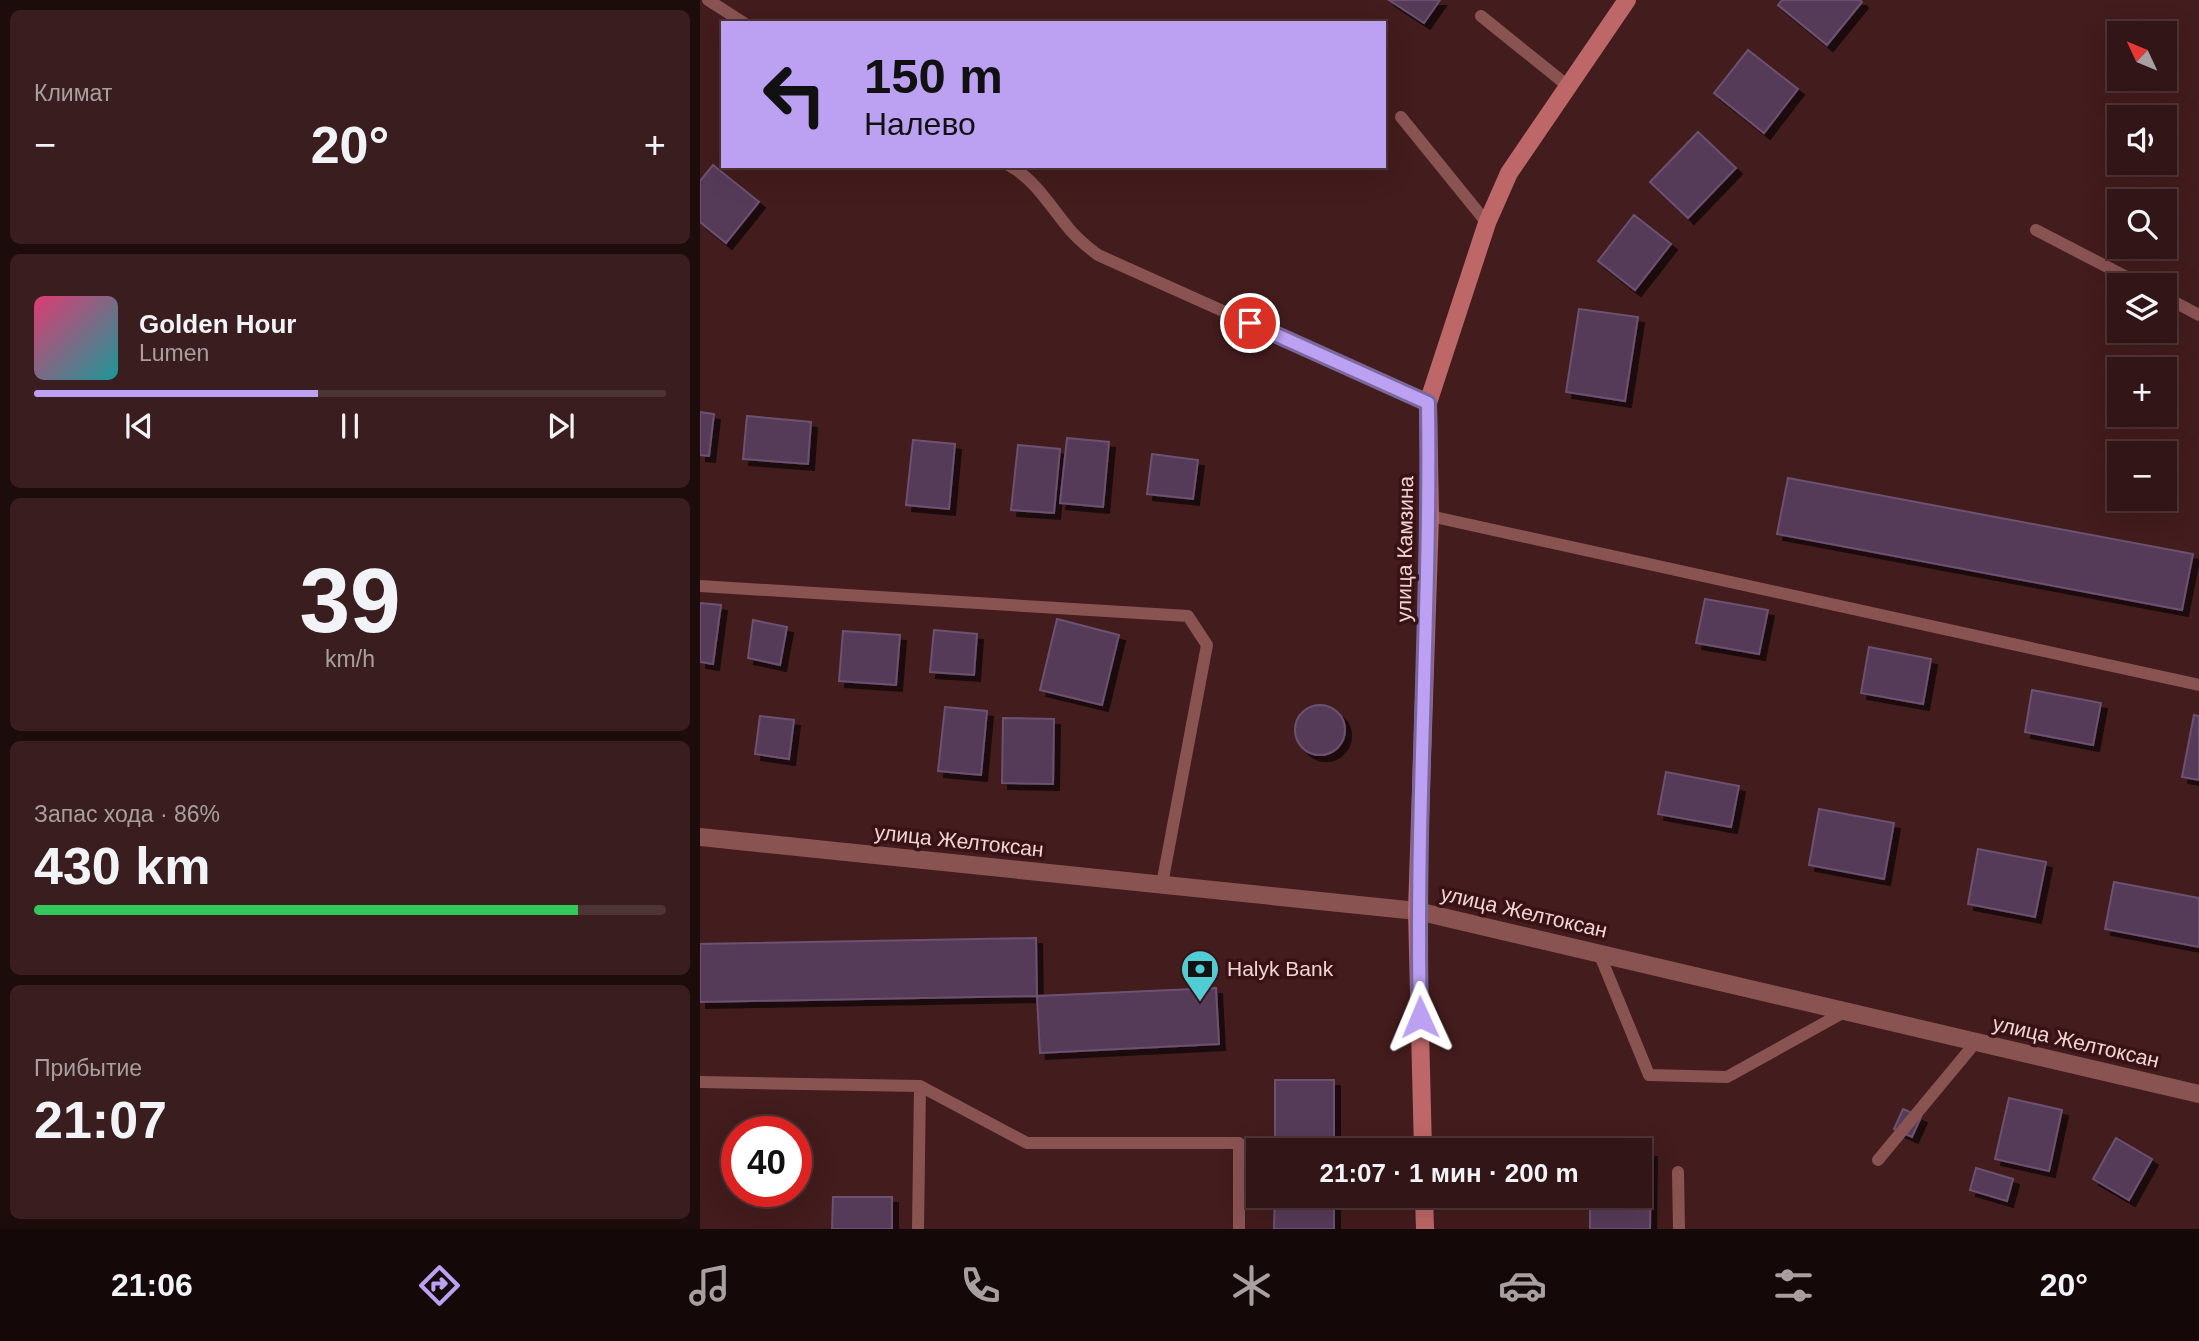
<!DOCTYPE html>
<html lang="ru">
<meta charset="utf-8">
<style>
:root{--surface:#321516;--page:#3a1e1f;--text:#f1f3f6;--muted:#a89fa1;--line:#4d3435;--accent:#bca0f2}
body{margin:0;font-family:Helvetica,sans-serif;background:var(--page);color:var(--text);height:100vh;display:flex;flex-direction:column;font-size:26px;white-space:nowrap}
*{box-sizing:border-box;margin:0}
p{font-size:23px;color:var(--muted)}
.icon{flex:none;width:38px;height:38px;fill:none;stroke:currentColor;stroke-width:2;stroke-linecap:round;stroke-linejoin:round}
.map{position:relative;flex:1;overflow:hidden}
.drawer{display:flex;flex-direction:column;gap:10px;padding:10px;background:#1c0c0c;width:700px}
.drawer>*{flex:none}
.top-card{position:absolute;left:21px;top:21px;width:665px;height:147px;border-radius:0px;box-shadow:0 7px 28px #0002,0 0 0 2px var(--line);background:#bca0f2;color:#111;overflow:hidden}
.needle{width:46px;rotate:314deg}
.buttons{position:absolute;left:1407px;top:21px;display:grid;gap:14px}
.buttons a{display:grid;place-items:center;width:70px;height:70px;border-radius:0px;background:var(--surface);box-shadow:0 7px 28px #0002,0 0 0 2px var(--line);font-size:35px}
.speed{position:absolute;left:21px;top:1116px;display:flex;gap:14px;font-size:35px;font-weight:700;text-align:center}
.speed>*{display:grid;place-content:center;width:91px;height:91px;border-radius:50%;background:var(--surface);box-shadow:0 7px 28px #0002,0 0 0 2px var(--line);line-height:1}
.speed .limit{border:10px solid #d22;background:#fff;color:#111}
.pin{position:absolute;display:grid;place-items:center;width:60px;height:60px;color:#fff;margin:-30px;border:4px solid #fff;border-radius:50%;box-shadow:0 2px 7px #0007}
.me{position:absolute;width:77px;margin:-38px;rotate:359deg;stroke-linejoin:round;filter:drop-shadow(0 0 5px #0008)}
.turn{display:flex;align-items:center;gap:24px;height:147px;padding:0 28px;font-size:32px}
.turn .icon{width:91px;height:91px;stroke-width:2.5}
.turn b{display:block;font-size:49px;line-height:60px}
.big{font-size:52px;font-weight:700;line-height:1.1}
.drawer .card{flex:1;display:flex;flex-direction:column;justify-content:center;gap:10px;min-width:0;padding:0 24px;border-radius:10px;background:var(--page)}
.drawer .dial{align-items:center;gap:0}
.dial b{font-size:91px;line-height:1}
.song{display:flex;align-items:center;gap:21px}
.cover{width:84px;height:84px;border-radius:10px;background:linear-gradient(135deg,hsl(340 70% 55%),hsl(180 70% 35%))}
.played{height:7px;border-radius:4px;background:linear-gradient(90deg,var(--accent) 45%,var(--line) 45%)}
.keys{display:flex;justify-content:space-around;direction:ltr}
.heat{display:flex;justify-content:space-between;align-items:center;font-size:38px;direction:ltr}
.charge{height:10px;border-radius:5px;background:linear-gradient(90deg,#34c759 86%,var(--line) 0)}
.trip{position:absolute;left:546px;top:1138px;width:406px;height:70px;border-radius:0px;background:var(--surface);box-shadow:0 7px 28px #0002,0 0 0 2px var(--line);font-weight:700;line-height:70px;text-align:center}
.tabs{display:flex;height:112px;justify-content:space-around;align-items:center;background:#140809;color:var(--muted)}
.tabs .icon{width:49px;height:49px}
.tabs .on{color:var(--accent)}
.tabs b{font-size:32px;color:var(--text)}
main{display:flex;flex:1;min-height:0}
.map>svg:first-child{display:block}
.building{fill:#543a59;stroke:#6c5171;stroke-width:2;filter:url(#shadow)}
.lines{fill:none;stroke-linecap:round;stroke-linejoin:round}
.lane{stroke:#895352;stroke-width:12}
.street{stroke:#895352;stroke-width:18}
.secondary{stroke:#bd6768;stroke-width:18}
.route-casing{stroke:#7a689d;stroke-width:18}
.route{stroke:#bca0f2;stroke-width:12}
.labels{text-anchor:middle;stroke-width:7;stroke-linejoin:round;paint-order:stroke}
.street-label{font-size:21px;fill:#f0d5d4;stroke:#381214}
.poi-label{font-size:21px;fill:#f0d5d4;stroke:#381214;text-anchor:start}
</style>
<main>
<section class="drawer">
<div class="card"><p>Климат</p>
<div class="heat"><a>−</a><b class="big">20°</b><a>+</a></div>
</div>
<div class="card">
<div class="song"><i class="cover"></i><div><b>Golden Hour</b><p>Lumen</p></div></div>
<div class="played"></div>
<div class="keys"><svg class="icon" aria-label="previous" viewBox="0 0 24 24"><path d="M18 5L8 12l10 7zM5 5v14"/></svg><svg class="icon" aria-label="pause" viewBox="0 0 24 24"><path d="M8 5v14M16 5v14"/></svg><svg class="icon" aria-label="next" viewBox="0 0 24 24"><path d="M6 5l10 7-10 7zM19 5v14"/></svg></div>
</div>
<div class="card dial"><b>39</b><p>km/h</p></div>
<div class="card"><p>Запас хода · 86%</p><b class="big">430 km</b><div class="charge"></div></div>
<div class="card"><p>Прибытие</p><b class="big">21:07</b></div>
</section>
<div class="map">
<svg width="1499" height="1229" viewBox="0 0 1499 1229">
<defs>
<filter id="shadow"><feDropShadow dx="6" dy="6" stdDeviation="0" flood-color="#0009"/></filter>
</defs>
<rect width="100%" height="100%" fill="#431c1d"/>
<path class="building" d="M689,0H740L724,23Z
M1082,0H1160L1162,2L1127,45L1078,5Z
M1048,50L1098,89L1064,133L1014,93Z
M998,132L1036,168L988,218L950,182Z
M13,165L59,202L26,243L0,222V181Z
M934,215L971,244L935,290L898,261Z
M879,309L938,317L925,401L866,392Z
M0,412L14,414L9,456L0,455Z
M47,416L111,422L108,464L43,459Z
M367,438L409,442L403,507L360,503Z
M213,440L255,444L249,509L206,505Z
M318,445L360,449L354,513L311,510Z
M452,454L498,460L493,499L447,494Z
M1088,478L1493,554L1482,610L1077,534Z
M1005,599L1068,610L1059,654L996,643Z
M0,603L21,605L13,664L0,662Z
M357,619L419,635L402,705L340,690Z
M53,620L87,627L80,665L48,658Z
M234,630L277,634L274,675L230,672Z
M143,631L200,635L196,685L139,681Z
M1169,647L1231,659L1223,704L1161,693Z
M1332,690L1401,703L1393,745L1325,732Z
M595 730a25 25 0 1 1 50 0a25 25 0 1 1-50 0Z
M245,707L287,711L281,775L238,771Z
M1494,715L1499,716V780L1482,777Z
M60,716L94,720L89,759L55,754Z
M303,718L354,719L353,784L302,783Z
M966,772L1039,786L1031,827L958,814Z
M1119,809L1194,823L1184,879L1109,865Z
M1278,849L1346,862L1335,917L1268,904Z
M1414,882L1499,898V947L1405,929Z
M336,938L337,996L0,1002V944Z
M516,988L519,1044L340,1053L337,996Z
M575,1080H634V1150H575Z
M1309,1098L1362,1110L1349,1171L1295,1159Z
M1203,1109L1221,1117L1212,1137L1194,1129Z
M1416,1138L1452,1159L1429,1200L1393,1179Z
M940,1151H951L950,1229H890V1195H940Z
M1276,1168L1313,1179L1307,1201L1270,1190Z
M575,1195H634V1229H574Z
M133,1197H192V1229H132Z"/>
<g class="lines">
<path class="lane" d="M8,0L44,23
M781,16L868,86
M701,117L787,223
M310,166C334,179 349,204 366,225C375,237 386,246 398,255L728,403
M1336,230L1442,285
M1465,297L1499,315
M730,516L1499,685
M0,586L488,616L507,645L462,884
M899,953L949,1075L1027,1077L1146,1011
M0,1082L220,1086L327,1143H539V1229
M1178,1160L1276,1042
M978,1172L979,1229
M218,1229L220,1086"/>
<path class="street" d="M0,837L717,911L1499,1094"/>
<path class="secondary" d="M723,1150L717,911L730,516L728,403L787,223L809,173L927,0
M724,1195L725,1229"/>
</g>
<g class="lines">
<defs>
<path id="route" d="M550,323L728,403C731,608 715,812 720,1017"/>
</defs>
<use href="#route" class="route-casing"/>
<use href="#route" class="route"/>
</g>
<defs>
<symbol id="bank-pin" viewBox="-11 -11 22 30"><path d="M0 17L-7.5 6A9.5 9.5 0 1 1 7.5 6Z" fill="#51ccd3" stroke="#381214"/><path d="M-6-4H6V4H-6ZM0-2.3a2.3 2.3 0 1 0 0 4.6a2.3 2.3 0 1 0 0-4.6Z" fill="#111"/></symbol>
</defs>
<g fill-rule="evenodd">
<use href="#bank-pin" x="478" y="947" width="44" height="60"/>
</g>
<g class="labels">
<g class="street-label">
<text transform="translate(705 549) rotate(-89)" y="7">улица Камзина</text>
<text transform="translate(259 841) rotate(6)" y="7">улица Желтоксан</text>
<text transform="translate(824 912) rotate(13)" y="7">улица Желтоксан</text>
<text transform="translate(1376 1042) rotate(13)" y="7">улица Желтоксан</text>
</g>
<g class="poi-label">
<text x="527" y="976">Halyk Bank</text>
</g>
</g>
</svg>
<div class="buttons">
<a><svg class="needle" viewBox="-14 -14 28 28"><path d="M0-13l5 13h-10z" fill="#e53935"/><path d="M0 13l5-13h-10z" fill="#a89fa1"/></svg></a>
<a><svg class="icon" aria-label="sound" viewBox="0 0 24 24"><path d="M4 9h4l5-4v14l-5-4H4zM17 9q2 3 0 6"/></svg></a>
<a><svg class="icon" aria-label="search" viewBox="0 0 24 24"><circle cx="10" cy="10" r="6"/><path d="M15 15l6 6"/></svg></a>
<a><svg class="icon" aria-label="layers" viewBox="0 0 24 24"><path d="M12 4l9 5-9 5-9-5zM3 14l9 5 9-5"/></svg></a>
<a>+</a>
<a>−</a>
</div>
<div class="speed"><div class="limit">40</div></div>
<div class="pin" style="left:550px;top:323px;background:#d93025"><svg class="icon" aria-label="arrive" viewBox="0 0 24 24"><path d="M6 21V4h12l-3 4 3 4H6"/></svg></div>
<svg class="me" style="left:720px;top:1017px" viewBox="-20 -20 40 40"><path d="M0-17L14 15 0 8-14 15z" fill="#bca0f2" stroke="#fff" stroke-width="4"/></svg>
<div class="trip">21:07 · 1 мин · 200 m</div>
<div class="top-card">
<div class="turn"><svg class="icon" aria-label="left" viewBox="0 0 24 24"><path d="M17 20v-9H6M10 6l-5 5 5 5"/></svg><div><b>150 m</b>Налево</div></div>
</div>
</div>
</main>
<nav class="tabs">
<b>21:06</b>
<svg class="icon on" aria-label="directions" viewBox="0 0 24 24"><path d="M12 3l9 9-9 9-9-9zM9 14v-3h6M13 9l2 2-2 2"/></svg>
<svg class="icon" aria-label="music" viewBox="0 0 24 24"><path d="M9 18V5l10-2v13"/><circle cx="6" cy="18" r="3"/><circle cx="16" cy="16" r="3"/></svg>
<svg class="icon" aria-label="phone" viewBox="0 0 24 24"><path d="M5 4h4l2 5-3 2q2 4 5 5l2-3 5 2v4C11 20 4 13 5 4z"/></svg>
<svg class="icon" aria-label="climate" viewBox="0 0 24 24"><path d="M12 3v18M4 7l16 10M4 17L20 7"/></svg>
<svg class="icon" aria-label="car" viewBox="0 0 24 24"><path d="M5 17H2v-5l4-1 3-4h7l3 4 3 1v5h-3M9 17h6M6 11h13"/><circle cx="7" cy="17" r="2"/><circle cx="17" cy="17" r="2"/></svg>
<svg class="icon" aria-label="filters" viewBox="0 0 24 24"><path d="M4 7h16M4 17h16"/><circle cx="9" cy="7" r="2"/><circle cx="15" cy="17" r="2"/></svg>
<b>20°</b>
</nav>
